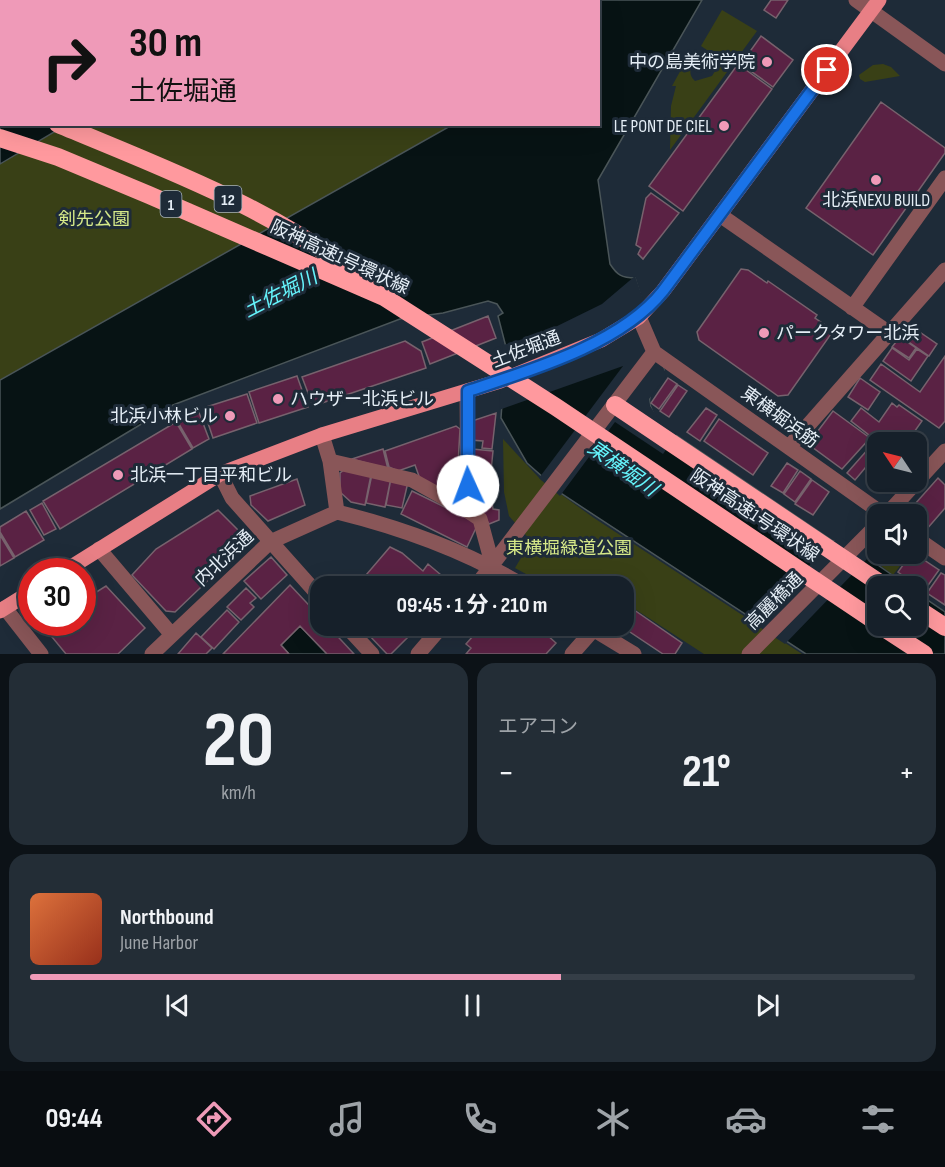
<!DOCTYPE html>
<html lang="ja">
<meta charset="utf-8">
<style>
:root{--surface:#16202a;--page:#232d36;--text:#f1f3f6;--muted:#9ea3a8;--line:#353e47;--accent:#ef9ab8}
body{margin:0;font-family:"Sofia Sans Condensed","Noto Sans JP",sans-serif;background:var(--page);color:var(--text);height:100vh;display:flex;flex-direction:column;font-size:22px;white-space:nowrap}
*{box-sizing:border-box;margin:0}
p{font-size:20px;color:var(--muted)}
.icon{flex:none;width:33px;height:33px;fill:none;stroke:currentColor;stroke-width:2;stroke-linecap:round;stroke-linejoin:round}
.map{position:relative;height:654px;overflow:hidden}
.details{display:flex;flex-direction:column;gap:9px;padding:9px;background:#0c1217;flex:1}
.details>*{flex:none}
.banner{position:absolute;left:0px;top:0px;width:600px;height:126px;box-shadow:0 6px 24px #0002,0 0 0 2px var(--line);background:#ef9ab8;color:#111;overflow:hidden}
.needle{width:39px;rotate:305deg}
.controls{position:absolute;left:867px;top:432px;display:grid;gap:12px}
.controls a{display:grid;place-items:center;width:60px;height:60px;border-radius:12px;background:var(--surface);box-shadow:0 6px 24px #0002,0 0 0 2px var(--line);font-size:30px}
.speed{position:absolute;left:18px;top:558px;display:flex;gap:12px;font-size:30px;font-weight:700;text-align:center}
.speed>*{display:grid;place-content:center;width:78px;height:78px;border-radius:50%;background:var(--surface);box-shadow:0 6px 24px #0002,0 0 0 2px var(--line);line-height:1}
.speed .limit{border:9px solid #d22;background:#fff;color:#111}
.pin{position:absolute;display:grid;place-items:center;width:51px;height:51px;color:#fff;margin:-26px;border:3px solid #fff;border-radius:50%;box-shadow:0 2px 6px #0007}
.me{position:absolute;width:66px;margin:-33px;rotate:358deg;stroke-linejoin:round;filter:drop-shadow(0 0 4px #0008)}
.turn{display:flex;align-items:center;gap:21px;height:126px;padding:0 30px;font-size:27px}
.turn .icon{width:78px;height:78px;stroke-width:2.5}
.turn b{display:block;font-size:42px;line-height:51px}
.big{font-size:45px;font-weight:700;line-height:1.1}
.details .widget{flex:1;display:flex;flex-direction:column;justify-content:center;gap:9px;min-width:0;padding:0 21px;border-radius:18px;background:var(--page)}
.details .dial{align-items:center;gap:0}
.dial b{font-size:78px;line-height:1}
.song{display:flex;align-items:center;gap:18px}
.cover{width:72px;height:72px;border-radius:9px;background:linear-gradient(135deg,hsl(20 70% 55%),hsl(10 70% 35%))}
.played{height:6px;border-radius:3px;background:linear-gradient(90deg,var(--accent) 60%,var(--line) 60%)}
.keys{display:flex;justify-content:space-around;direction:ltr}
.heat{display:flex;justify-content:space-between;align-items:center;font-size:33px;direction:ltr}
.details .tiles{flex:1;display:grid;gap:9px;grid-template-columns:1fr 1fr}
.widget:last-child{grid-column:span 2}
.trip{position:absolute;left:310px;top:576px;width:324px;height:60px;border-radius:18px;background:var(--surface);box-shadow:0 6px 24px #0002,0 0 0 2px var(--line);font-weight:700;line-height:60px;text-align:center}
.dock{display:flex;height:96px;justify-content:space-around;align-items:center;background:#090d11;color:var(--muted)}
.dock .icon{width:42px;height:42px}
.dock .current{color:var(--accent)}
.dock b{font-size:27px;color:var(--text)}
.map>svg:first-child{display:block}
.green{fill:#394016}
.water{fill:#071314;stroke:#4a5558;stroke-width:1.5}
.pier{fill:#1e2b38}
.building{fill:#5a2244;stroke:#77626d;stroke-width:1.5}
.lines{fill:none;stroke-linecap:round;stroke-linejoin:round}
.minor{stroke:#895658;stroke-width:15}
.major{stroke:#e87f85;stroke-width:15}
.highway{stroke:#ff999e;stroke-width:18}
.highway-bridge{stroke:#ff999e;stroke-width:18}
.route-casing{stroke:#114b97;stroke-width:15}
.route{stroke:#1a73e8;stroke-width:10}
.poi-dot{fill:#ef9ab8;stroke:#1e2b38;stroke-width:2}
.labels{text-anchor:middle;stroke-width:6;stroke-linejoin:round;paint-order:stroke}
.shield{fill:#1e2b38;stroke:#a9b4bd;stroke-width:1.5}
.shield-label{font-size:16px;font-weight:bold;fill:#e5eef6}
.poi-label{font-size:18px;fill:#e5eef6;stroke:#1e2b38;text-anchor:end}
.park-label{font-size:18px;fill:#d6e988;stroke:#1e2b38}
.street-label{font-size:18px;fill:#e5eef6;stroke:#1e2b38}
.water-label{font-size:20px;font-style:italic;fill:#65f4fc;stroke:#1e2b38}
</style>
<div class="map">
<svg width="945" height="654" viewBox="0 0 945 654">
<rect width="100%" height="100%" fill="#1e2b38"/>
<path class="green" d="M262,0H531L261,2Z
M722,10L757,31L670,150L671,106L676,86H672L688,57L694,61C690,70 688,74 695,81L712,76L722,60L701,46Z
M883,64L891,67L900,76L865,82L860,79L859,75L873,65Z
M66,125H452L0,380V164Z
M503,439L541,480L594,518L802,654H704L624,602V586H548L515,568L531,541L509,516L504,492Z
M881,554H909L893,575L872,559Z"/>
<path class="water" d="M0,0H262L2,2V124L66,125L0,164Z
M531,0H702L598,180L610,264C617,275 622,278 635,278L664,370C649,396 642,399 661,425L833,541H843L908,586H878V626H916L917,593L945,612V654H806L562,494L527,463L501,418L506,347L498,316L503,313L497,304L488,301L443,313L400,319L173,405L0,509V380L452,125L598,124V2Z
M300,626L327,654H289L281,645Z"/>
<path class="pier" d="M635,276L658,342L656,345L666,376L649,399L650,406L662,424L677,434L663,454L615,422L560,496L539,478L623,366L499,410L503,345L543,333L602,304Z
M837,538H842L869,557L785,644L752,622Z"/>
<path class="building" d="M771,0H788L776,18L764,10Z
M761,36L793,60L773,87L741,64Z
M738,64L772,89L683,211L649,186Z
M881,102L945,148V153L873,255L806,208Z
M651,193L679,213L643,259L638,254L641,248L636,245L646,198Z
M741,269L748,270L767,283L768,281L817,315L815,318L828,327L831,334L788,395L778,396L699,340L697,332Z
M488,316L496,338L430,364L422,342Z
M908,324L937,344L929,356L900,336Z
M900,337L916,348L909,358L892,347Z
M405,341L421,351L426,368L313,406L302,377Z
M892,348L909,360L917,349L928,356L911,381L883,361Z
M945,356V421L939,428L870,380L881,364L920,392Z
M297,376L308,407L259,423L249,392Z
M668,378L677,384L659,409L651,403Z
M860,378L880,392L868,410L848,397Z
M678,385L687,391L669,417L660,411Z
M247,394L257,423L213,438L203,408Z
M892,403L897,407L899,405L922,421L907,442H878V448L871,443L874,439L851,421L861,408L879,422Z
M706,408L717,415L700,441L687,432Z
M198,410L209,439L193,448L176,419Z
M833,411L870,438L842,469L808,444Z
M496,413L492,449L482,448L483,441L470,440L472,421Z
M719,419L768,453L753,475L704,441Z
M176,422L192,449L60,529L43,501Z
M456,426L460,429L457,482L434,488L420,479L415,465L398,471L389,467L385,451Z
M869,448L876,455L855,480L847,473Z
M383,449L388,469L352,459Z
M472,449L493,451L490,481L469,480Z
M787,463L798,470L783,493L771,486Z
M347,468L371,475L365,505L351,502L340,492V473Z
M800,471L811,479L795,502L784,494Z
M372,474L391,478L385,507L366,503Z
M391,478L408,482L402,508L386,505Z
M938,478L945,485V508L926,530L916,521V514L907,513Z
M297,479L305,505L268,521L251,505L250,496Z
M812,480L829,492L813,515L795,504Z
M475,483H491L492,494L477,498Z
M412,491L475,522L476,528L467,547L401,514Z
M491,495L493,509L499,510V520L489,524L480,510H476L474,500Z
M42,503L56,529L44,535L30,510Z
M218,510L249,541L175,612L166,611L132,575L156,549Z
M26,511L44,540L15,557L0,532V527Z
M0,535L14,558L0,566Z
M390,547L402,553L423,571L428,564L447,580L446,586H394L383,577L375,586H366L360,582Z
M911,554H915L939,570L924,591L898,572Z
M271,557L287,575L261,599L244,581Z
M941,573L945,575V605L927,593Z
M290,585L321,618V626H328L354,654H327L300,626L281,645L289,654H223Z
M106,586L145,628L118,654H66L43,626L49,622H82V601Z
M246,588L256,598L250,603L254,607L241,620L227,607Z
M624,603L682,643L675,654H663L621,626H624Z
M227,610L239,622L214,649L201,637Z
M371,626H393L407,638L391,654H387L366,632Z
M482,626H537L556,643L546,654H466L471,648L466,644Z
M196,633L212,648L206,654H178Z"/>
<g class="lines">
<path class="minor" d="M856,0L945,64
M720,215L889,333
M852,308L945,178
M639,317L654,352
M654,352L883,514
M467,391L468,511L480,519L493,567
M322,435L330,461L337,512
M789,447L945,270
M330,461L412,480L468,511
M220,474L232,498L321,598
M337,512C402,528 466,551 524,586
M887,514L945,451
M916,538L945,558
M99,549L172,635
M476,586L654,352
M5,608L41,654
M346,626L372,654
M588,626L634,654
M152,654L270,542L337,512
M418,654L442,626
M572,654L594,629
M749,654L878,524"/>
<path class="major" d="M63,572L220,474L322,435L500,381L601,340L639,317L663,291L879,0
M0,611L32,591"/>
<path class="highway" d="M0,101H2
M615,405L884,586
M916,608L945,627
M881,626L924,654"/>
<path class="highway-bridge" d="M58,124C163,168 286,213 372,288
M0,138L58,157L149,195L384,297L556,407L878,623"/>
</g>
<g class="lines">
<defs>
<path id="route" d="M468,486V391C531,370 621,344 663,291L827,70"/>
</defs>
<use href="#route" class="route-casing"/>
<use href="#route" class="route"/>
</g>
<g class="poi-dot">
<circle cx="767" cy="62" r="6"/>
<circle cx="724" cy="126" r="6"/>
<circle cx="876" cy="180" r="6"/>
<circle cx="764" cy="333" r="6"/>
<circle cx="278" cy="399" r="6"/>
<circle cx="230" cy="416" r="6"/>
<circle cx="118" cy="475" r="6"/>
</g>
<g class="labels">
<g class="shield">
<rect x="214.5" y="186" width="27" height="26" rx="4.5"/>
<rect x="160.5" y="191" width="21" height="26" rx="4.5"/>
</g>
<g class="shield-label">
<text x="228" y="205">12</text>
<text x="171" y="210">1</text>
</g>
<g class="poi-label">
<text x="755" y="68">中の島美術学院</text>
<text x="712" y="132">LE PONT DE CIEL</text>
<text x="876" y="206" text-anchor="middle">北浜NEXU BUILD</text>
<text x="776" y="339" text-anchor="start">パークタワー北浜</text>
<text x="290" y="405" text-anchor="start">ハウザー北浜ビル</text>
<text x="218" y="422">北浜小林ビル</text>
<text x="130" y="481" text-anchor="start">北浜一丁目平和ビル</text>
</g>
<g class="park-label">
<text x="94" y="225">剣先公園</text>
<text x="569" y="554">東横堀緑道公園</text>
</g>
<g class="street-label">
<text transform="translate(340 257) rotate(25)" y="6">阪神高速1号環状線</text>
<text transform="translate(526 349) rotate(-21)" y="6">土佐堀通</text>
<text transform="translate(780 417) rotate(36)" y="6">東横堀浜筋</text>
<text transform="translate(755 515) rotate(34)" y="6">阪神高速1号環状線</text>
<text transform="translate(224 558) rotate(-43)" y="6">内北浜通</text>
<text transform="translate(774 601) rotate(-45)" y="6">高麗橋通</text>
</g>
<g class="water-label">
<text transform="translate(280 293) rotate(-27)" y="7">土佐堀川</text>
<text transform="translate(623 468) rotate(35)" y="7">東横堀川</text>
</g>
</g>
</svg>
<div class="controls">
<a><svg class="needle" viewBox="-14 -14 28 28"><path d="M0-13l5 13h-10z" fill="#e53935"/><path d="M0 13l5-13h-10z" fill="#9ea3a8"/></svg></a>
<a><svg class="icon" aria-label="sound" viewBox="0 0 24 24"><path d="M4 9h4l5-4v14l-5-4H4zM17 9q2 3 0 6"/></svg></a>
<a><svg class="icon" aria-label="search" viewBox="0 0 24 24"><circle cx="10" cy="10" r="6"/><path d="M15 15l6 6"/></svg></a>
</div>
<div class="speed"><div class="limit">30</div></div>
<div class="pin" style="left:827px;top:70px;background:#d93025"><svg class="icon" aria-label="arrive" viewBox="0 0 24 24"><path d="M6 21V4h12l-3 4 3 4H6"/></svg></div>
<svg class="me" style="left:468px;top:486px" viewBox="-20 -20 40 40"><circle r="19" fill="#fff"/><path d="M0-13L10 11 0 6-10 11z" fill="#1a73e8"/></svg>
<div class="trip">09:45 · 1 分 · 210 m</div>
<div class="banner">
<div class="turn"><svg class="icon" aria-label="right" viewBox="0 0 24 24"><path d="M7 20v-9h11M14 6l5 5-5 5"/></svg><div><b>30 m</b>土佐堀通</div></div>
</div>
</div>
<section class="details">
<div class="tiles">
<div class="widget dial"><b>20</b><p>km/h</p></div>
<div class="widget"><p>エアコン</p>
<div class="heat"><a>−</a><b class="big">21°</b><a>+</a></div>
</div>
<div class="widget">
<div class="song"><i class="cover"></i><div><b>Northbound</b><p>June Harbor</p></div></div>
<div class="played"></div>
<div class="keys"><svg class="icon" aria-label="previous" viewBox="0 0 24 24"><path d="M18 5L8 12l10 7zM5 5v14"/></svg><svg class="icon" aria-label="pause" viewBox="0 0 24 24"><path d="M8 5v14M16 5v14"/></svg><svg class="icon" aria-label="next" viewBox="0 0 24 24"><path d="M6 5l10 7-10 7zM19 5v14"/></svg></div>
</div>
</div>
</section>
<nav class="dock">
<b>09:44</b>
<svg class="icon current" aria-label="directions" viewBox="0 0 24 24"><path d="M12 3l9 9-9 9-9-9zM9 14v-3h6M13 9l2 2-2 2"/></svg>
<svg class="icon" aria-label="music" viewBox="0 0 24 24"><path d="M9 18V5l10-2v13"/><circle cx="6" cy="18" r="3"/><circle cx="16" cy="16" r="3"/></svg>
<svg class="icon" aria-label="phone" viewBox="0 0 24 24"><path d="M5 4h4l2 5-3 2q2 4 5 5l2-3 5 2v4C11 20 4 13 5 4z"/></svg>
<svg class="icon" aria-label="climate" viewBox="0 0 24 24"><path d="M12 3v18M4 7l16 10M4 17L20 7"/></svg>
<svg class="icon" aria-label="car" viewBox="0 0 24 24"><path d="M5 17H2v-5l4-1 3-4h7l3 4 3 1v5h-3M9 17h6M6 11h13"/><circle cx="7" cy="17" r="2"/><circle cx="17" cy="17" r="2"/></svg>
<svg class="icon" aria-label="filters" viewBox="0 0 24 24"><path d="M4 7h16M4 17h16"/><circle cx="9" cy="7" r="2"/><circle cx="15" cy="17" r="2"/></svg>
</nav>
